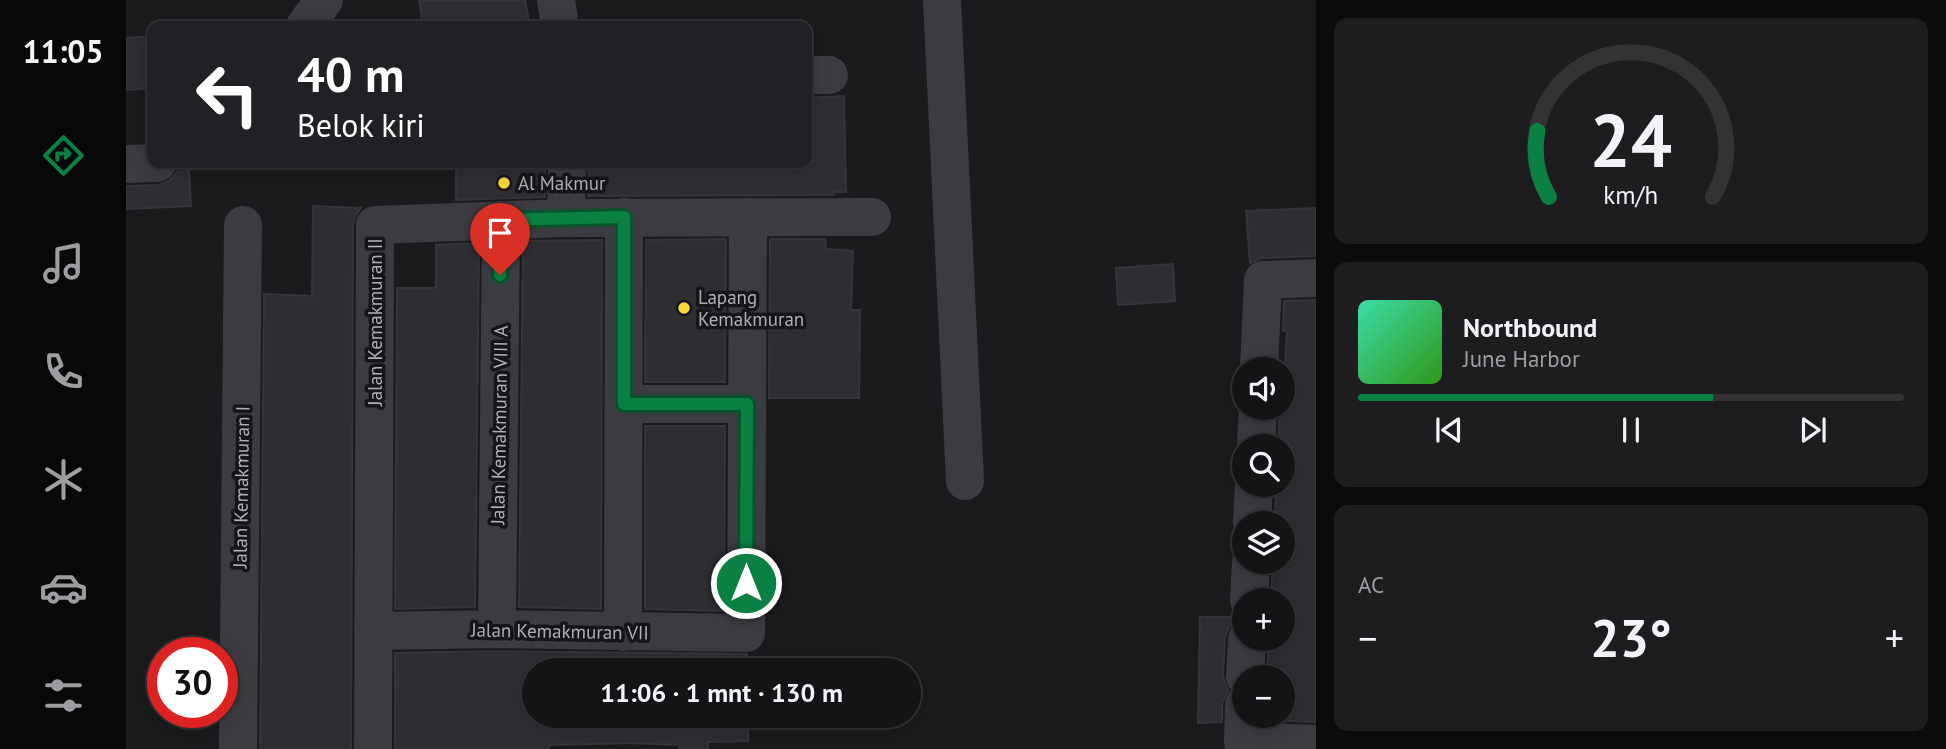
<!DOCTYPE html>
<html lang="id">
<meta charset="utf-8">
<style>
:root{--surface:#141416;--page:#1d1d1f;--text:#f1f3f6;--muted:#9d9ea1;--line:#333335;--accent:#0b8043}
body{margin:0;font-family:"PT Sans",sans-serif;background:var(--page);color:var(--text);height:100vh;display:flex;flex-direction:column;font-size:26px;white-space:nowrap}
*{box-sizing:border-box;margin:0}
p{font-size:23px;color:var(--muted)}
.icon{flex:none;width:38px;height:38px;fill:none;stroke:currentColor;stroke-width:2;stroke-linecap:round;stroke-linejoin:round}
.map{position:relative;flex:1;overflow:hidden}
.details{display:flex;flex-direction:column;gap:18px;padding:18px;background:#0b0b0c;width:630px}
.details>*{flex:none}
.guide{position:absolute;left:21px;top:21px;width:665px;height:147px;border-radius:14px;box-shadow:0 4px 18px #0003,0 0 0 2px var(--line);background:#202124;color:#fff;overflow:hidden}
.tools{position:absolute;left:1106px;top:357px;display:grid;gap:14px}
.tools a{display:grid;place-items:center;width:63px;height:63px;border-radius:50%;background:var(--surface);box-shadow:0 4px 18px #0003,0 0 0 2px var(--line);font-size:35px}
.speed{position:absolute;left:21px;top:637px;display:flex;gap:14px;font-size:35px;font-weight:700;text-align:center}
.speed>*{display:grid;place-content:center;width:91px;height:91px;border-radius:50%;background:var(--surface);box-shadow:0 4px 18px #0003,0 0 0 2px var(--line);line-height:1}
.speed .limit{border:10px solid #d22;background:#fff;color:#111}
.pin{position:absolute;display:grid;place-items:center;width:60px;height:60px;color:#fff;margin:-72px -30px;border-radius:50% 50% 50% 0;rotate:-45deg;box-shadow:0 0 7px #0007}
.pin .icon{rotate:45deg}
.me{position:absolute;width:77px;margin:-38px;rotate:0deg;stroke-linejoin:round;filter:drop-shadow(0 0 5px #0008)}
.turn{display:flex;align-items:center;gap:24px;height:147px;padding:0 35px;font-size:32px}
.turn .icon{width:91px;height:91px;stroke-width:2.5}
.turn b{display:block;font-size:49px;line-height:60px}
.big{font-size:52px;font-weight:800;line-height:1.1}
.details .tile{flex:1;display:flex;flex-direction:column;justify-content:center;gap:10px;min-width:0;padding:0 24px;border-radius:14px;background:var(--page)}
.details .dial{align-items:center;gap:0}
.dial svg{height:182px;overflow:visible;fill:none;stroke:var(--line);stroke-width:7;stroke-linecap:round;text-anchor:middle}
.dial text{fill:var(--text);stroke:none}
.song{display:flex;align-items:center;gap:21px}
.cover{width:84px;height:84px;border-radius:10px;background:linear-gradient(135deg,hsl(160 70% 55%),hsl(110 70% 35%))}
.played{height:7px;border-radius:4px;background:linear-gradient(90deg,var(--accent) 65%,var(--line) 65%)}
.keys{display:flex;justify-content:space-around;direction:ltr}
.heat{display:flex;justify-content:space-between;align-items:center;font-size:38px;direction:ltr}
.trip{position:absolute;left:396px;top:658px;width:399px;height:70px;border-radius:35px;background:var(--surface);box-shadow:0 4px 18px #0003,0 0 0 2px var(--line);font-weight:800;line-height:70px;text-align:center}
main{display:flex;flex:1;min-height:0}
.tabs{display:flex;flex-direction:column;width:126px;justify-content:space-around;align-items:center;background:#080809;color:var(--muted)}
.tabs .icon{width:49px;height:49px}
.tabs .current{color:var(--accent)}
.tabs b{font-size:32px;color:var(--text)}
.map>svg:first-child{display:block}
.building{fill:#2e2d31;stroke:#353439;stroke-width:2}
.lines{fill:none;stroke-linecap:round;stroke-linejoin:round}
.street{stroke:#3b3b42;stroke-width:38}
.route-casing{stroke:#07532c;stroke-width:18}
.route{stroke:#0b8043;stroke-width:12}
.poi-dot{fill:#f5d739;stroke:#161518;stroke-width:2.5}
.labels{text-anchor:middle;stroke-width:7;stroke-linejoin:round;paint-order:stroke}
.poi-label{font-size:19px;fill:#adafbc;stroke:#161518;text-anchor:start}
.street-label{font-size:19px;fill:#adafbc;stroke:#161518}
</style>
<main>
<nav class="tabs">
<b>11:05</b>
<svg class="icon current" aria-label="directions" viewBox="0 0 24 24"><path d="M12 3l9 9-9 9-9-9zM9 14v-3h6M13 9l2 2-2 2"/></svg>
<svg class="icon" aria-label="music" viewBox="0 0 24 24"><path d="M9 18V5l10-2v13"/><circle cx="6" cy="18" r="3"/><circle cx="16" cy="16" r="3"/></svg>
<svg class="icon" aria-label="phone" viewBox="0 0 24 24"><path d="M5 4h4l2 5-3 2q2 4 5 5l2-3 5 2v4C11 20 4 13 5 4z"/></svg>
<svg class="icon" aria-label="climate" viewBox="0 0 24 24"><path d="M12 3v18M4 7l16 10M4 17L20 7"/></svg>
<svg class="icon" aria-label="car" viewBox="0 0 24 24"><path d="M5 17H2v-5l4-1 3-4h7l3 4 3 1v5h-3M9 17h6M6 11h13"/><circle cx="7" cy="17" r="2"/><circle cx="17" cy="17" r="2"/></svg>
<svg class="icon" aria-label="filters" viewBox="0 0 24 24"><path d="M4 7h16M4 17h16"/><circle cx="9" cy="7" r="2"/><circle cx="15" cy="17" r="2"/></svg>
</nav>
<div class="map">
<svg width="1190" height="749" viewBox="0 0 1190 749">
<rect width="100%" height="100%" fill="#1b1a1d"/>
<path class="building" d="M293,0H399L404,26H297Z
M25,36L26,88L0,90V38Z
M718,96L720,192H708V195L462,196L463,163H681V98Z
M330,163H419V197L330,200Z
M63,171L65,206L0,209V186L32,185L43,181L51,172Z
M187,206L235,208L230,215L227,225L225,749H134L138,294L186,296Z
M1190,208V256L1136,258L1124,263L1120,211Z
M600,239L599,382H519L520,240Z
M644,239H699L700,249L727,251L725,310H734L733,398H643Z
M476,240L475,609L393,607L397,241Z
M353,243L349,607L269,609L271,288H310V245Z
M1047,264L1049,301L992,305L990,268Z
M1190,300V722L1139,720L1140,716H1157V677H1141L1143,639H1157V600H1145L1147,562H1157V523H1152V511H1149L1150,485H1157V446H1152L1153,420H1156L1161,331H1157L1158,301Z
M519,426H599L598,611L519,609Z
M1074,617H1110L1113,619L1103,627L1099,638L1097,676L1102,690L1096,703V722L1072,723Z
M371,651L621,654L622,670H408V716H622V741L582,742V749H553V745L507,743L423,745V749H269V653Z"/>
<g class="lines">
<path class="street" d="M430,0L434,26
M816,0L839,481
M179,26L198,0
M681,75H703
M0,164L31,163
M440,218L441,163
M1133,369L1137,280L1190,278
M498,404H621
M1130,446L1132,408
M1126,523L1128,485
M1123,600L1125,562
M371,629L375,220
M247,631L371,629L620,633L622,217
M497,632L498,217
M1119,677L1121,639
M1118,704L1117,741L1190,744
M112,749L117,225
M247,749L249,225L440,218L746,217"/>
</g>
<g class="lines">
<defs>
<path id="route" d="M374,275L375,220L498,217V404H621L620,583"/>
</defs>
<use href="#route" class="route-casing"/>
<use href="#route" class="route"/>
</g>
<g class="poi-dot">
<circle cx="378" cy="183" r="7"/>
<circle cx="558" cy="308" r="7"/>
</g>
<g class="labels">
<g class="poi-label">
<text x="392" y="190">Al Makmur</text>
<text x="572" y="304">Lapang<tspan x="572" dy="22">Kemakmuran</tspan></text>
</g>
<g class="street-label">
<text transform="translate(249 322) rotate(-90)" y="7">Jalan Kemakmuran II</text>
<text transform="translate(373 425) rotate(-89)" y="7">Jalan Kemakmuran VIII A</text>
<text transform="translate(115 487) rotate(-89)" y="7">Jalan Kemakmuran I</text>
<text transform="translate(434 631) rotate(1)" y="7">Jalan Kemakmuran VII</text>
</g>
</g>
</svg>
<div class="tools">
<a><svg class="icon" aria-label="sound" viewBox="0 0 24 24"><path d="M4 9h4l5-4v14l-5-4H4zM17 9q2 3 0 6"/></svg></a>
<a><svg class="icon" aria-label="search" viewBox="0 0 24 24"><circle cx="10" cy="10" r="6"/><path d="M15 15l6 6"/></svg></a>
<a><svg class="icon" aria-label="layers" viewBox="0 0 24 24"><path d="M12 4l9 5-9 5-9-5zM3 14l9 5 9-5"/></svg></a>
<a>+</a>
<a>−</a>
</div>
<div class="speed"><div class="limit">30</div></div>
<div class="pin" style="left:374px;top:275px;background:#d93025"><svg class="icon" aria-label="arrive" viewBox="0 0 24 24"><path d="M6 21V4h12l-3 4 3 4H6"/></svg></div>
<svg class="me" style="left:620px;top:583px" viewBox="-20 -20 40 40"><circle r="17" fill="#0b8043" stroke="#fff" stroke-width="3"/><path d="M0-11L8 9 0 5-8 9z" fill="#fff"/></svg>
<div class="trip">11:06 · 1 mnt · 130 m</div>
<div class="guide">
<div class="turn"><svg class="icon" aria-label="left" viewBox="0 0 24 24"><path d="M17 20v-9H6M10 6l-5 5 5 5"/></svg><div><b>40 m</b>Belok kiri</div></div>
</div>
</div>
<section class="details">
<div class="tile dial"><svg viewBox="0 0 100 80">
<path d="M14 69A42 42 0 1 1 86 69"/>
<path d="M14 69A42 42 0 0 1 9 40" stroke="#0b8043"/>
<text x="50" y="56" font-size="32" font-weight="700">24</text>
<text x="50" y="72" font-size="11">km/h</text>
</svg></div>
<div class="tile">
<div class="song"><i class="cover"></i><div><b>Northbound</b><p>June Harbor</p></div></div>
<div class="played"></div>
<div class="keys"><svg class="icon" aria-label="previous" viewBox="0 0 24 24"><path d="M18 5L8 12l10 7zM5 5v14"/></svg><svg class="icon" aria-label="pause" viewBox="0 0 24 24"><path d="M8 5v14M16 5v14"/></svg><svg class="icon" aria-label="next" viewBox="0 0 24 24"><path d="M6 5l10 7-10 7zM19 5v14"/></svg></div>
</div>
<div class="tile"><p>AC</p>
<div class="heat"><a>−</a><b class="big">23°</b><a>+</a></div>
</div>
</section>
</main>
